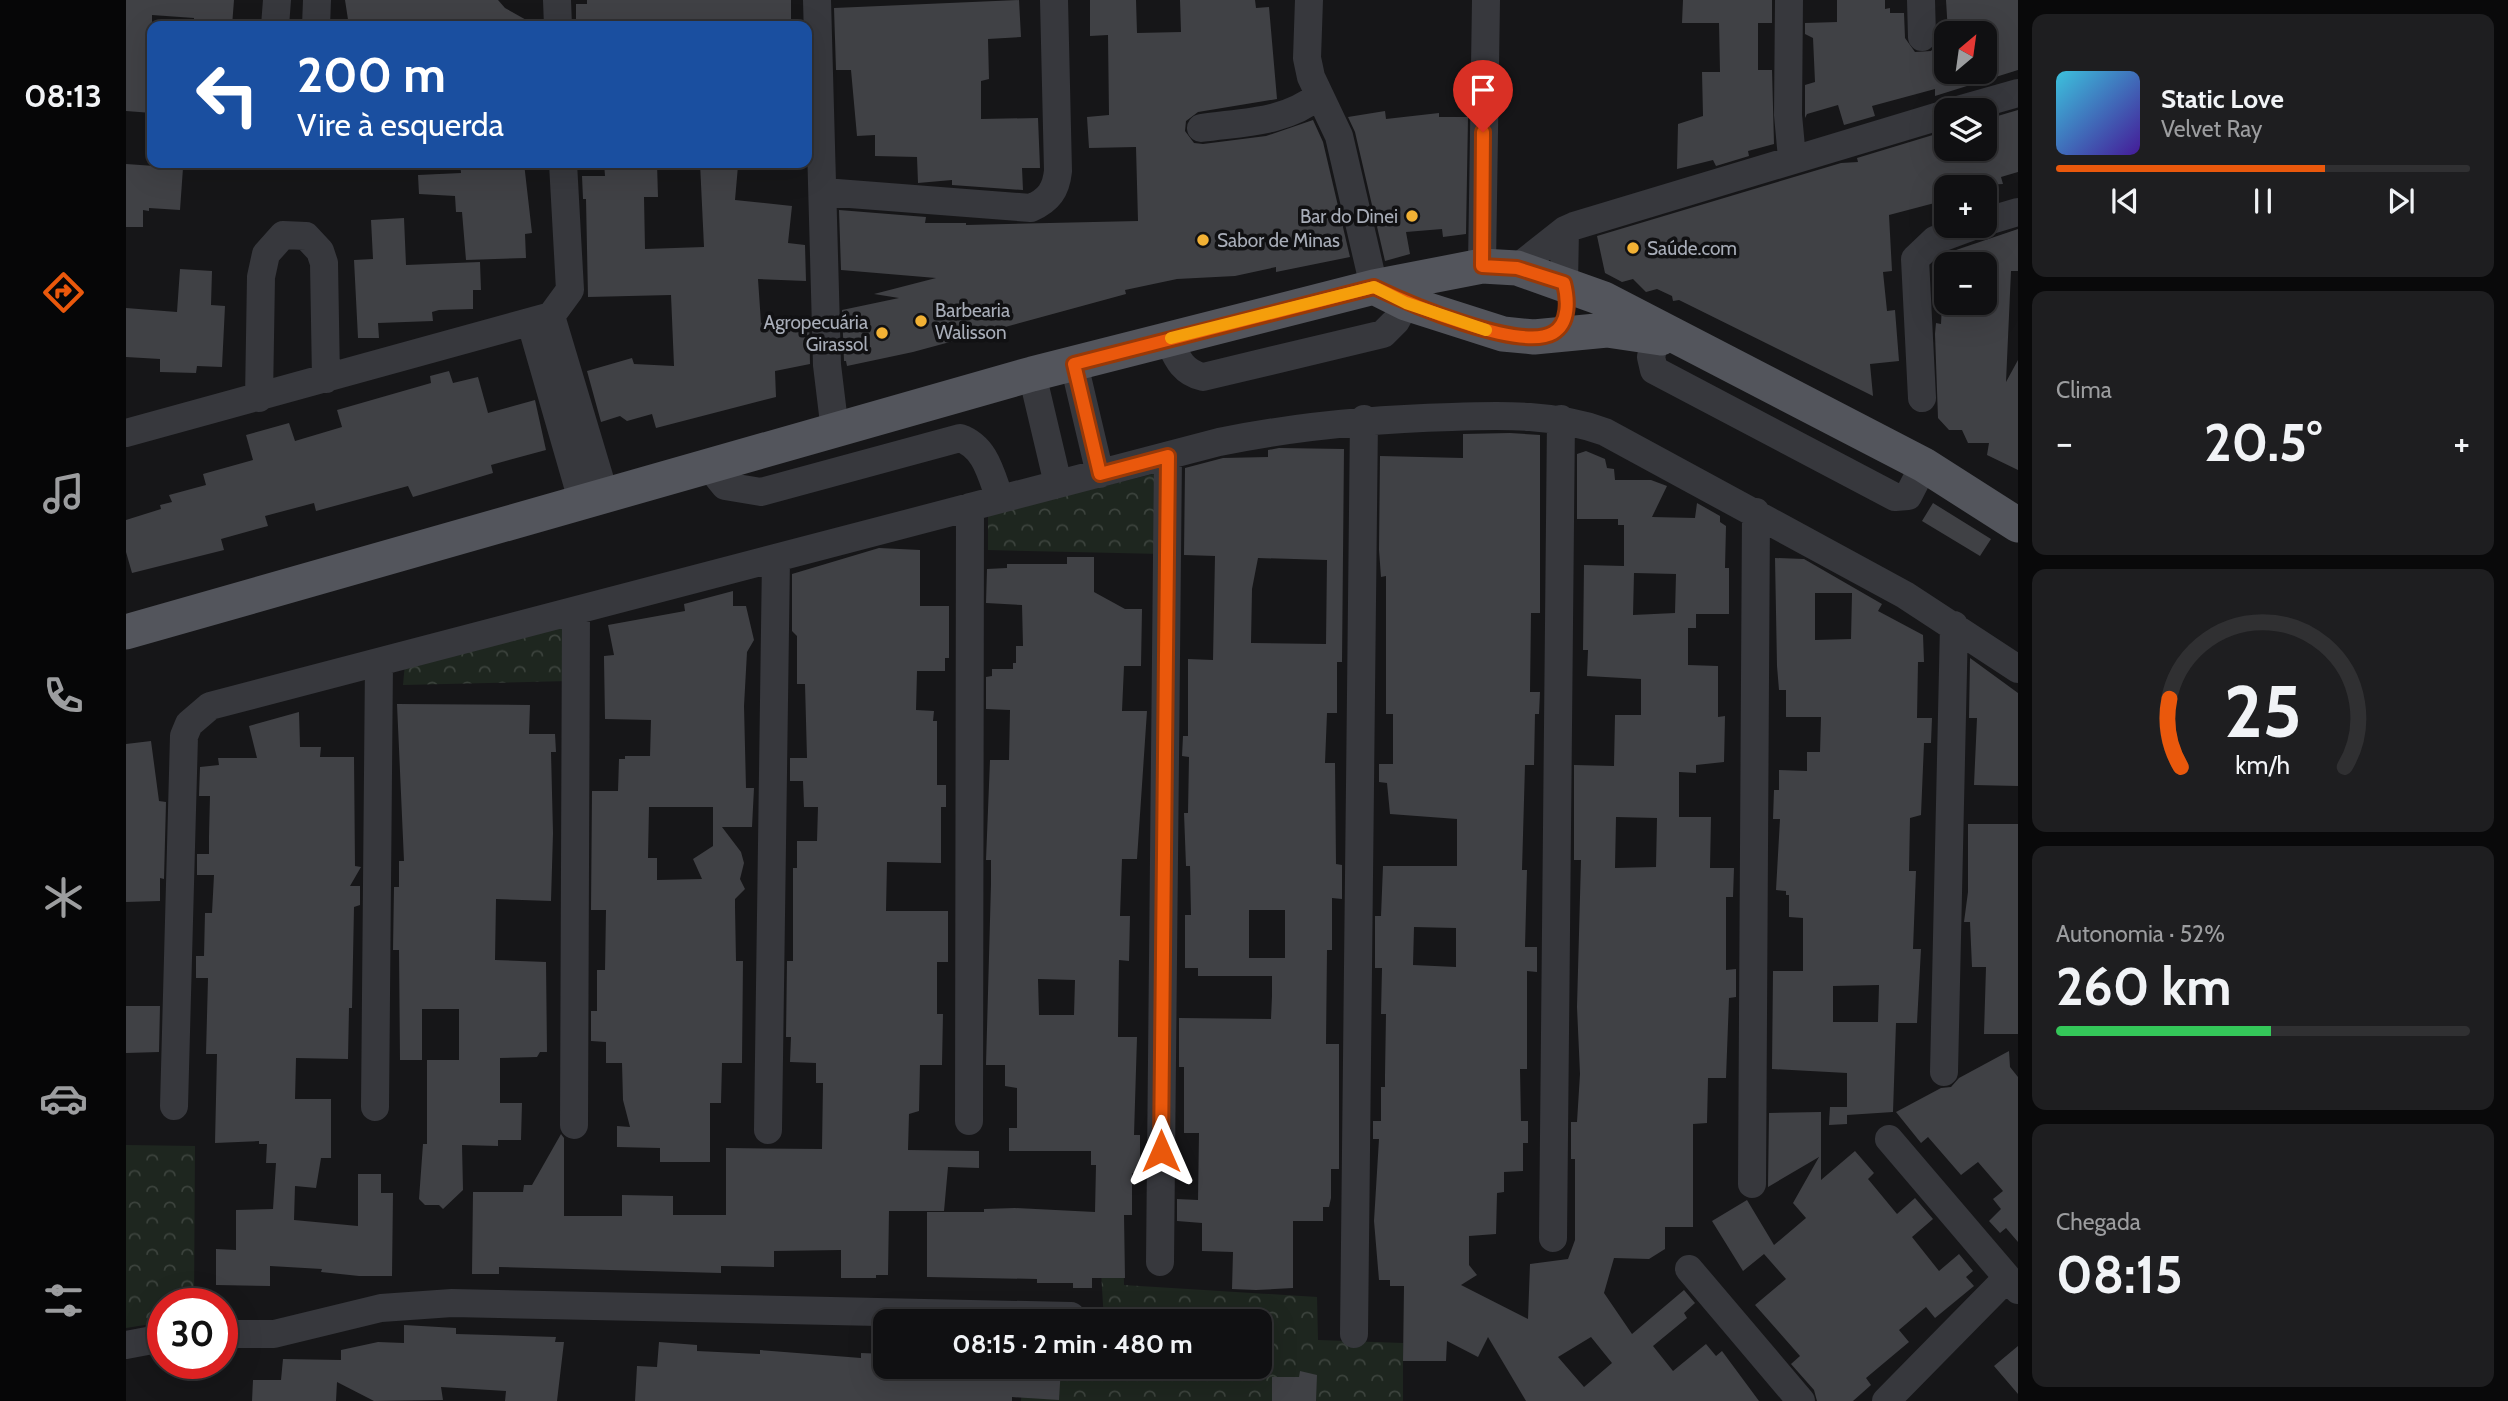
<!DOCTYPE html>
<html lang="pt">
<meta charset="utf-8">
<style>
:root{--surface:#101012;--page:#1e1e20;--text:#f1f3f6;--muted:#9c9d9f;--line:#303032;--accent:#ea580c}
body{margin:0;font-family:Cabin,sans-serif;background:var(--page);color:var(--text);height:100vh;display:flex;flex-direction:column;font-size:26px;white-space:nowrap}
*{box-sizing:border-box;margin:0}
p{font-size:23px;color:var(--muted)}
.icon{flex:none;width:38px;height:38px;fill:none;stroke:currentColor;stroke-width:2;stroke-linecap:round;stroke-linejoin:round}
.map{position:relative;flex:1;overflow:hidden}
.side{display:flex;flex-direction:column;gap:14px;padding:14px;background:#09090a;width:490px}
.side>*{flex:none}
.guide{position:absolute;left:21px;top:21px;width:665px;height:147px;border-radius:14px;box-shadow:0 7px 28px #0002,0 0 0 2px var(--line);background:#1a4fa0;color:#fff;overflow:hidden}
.needle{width:46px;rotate:29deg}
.buttons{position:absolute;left:1808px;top:21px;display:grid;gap:14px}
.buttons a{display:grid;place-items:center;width:63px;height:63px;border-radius:14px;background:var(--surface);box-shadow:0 7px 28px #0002,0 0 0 2px var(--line);font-size:35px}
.speed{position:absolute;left:21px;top:1288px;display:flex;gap:14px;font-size:35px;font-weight:700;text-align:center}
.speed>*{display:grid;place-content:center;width:91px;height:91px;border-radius:50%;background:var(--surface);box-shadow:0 7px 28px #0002,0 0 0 2px var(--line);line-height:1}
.speed .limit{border:10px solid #d22;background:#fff;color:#111}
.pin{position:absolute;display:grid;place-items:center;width:60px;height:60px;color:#fff;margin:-72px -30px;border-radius:50% 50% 50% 0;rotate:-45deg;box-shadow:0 0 7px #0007}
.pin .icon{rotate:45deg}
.me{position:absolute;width:77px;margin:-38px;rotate:0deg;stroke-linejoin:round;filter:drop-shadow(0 0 5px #0008)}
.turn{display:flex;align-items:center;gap:24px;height:147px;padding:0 35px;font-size:32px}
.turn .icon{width:91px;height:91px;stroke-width:2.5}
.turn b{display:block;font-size:49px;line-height:60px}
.big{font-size:52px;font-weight:800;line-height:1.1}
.side .widget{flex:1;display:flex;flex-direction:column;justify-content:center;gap:10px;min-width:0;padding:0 24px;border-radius:14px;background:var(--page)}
.side .dial{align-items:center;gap:0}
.dial svg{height:182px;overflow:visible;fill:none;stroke:var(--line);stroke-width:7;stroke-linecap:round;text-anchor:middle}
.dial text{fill:var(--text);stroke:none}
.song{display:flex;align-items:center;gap:21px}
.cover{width:84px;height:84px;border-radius:10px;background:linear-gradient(135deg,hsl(190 70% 55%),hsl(260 70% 35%))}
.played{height:7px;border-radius:4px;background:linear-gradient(90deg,var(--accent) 65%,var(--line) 65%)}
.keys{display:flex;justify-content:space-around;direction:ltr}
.heat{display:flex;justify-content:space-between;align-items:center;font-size:38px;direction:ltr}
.charge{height:10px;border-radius:5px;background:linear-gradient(90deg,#34c759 52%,var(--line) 0)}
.trip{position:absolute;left:747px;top:1309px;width:399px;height:70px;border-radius:14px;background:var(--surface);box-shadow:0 7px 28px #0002,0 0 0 2px var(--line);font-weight:800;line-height:70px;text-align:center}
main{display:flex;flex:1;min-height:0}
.dock{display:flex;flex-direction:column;width:126px;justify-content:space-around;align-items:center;background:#060607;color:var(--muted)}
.dock .icon{width:49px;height:49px}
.dock .current{color:var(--accent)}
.dock b{font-size:32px;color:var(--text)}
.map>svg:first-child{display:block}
.park{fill:url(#park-crowns)}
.building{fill:#404145;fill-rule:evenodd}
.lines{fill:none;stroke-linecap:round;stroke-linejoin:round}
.minor{stroke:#37383d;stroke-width:28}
.major{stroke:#53555c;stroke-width:35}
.route-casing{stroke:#983908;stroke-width:18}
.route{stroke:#ea580c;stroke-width:12}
.slow{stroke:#f59e0b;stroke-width:12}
.poi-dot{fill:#f2b134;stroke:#111113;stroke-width:2.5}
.labels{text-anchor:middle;stroke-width:7;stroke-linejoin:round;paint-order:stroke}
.poi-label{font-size:19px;fill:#a8adb8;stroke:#111113;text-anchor:start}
</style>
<main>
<nav class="dock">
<b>08:13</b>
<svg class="icon current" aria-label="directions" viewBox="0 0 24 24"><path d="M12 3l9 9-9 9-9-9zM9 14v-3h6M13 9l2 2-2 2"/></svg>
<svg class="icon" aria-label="music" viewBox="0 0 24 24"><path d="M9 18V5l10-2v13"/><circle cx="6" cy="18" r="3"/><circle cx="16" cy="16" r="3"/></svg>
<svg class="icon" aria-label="phone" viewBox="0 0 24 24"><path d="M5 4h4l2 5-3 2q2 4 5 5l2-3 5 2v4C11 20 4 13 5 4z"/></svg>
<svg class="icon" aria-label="climate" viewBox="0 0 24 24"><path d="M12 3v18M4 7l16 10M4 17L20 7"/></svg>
<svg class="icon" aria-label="car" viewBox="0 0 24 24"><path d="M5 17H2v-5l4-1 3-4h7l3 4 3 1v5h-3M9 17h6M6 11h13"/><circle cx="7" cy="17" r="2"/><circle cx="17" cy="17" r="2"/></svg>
<svg class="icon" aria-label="filters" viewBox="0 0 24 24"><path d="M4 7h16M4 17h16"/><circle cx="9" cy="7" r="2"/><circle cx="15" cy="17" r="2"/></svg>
</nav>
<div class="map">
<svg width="1892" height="1401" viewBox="0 0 1892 1401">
<defs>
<pattern id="park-crowns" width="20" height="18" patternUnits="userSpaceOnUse" patternTransform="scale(1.75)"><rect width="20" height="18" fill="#1e261f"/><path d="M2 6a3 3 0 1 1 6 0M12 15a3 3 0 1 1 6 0" fill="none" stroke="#3c433d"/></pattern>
</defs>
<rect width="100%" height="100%" fill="#161618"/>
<path class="park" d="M1027,474L1034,479L1037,554L862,550V515Z
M442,624L443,681L277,685L279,663Z
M0,1145L69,1146L68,1304H37V1322L0,1328Z
M972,1222L997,1224L998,1285L1191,1297L1192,1340L1277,1343V1401H895L897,1367H1134V1321H978Z"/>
<path class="building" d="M0,0H108L106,26H68V18L26,15V113L0,111Z
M219,0H372L379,8L411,26H223Z
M461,0H665V26H450V4H461Z
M893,0L895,37L862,39L863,79L855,81V119L912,118L914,168H896L897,190L826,185V180L792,183L791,157L749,156V135L731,136L725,70H710L708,8Z
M964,0H1010L1011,33L1055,32L1054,0H1129L1130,8L1143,7L1151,99L1072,112L1060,121L1059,131L1068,143L1077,144L1140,136L1187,120L1197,142L1224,257L1150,272V267L1109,276L1051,279L999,290L1000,294L787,352L721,366L720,361H718L716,310L773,298L748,294L810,278L715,270L713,210L800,217L799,223H840V225L1012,221L1010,147L963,148L961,117L983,115L982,35L964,36Z
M1557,0H1646V23H1632V70H1646L1648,144L1622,151L1623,156L1590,166L1587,160L1551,169L1552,124L1577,116L1576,72H1594L1593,23H1556Z
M1711,0H1759V9L1764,8V13H1778L1779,38L1789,52L1805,51L1811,44L1812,27H1820V72H1858V33H1822L1820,0H1892V70L1809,96V89L1746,106L1749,116L1718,125L1712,105L1681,114L1679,118V85L1689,82L1687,38L1679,34V23L1711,22Z
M1892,110V172L1875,177L1877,184L1820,187V200L1763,215L1766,271L1757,272L1761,311L1769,310L1773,361L1744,364L1747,396L1553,300L1547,301L1546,296L1531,289L1520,292L1507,279L1496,282L1479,273L1471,236L1715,163L1732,162L1731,158L1820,131V149H1858V120Z
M1259,111L1260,119L1313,113V117H1342L1340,234L1317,237L1316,229L1280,232L1284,254L1259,261L1229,132L1222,117Z
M334,163H398L406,233L399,234L400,258L340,260L336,212H330L329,196L293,194L292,175L335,173Z
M478,163H531L532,197H518L519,249L578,247L574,163L612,166L609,200L666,206L662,243L679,245L680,281L632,279L635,323L650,318L652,325L683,318L684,364L649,371L650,397L530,428L526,414L501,421L494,416L475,422L461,371L506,358L508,364L548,366L545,295L462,297L460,199H457L456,176H479Z
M0,164L57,168L54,210L23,208V211L17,210V227H0Z
M278,218L280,265L354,262L355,290H347V309L313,310L306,312L307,321L252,323L253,338H232L228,260L247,259L245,220Z
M1892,229V271H1885L1880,382L1892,360V470L1861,455L1863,443H1842L1836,430H1823L1812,418L1809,334L1810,323L1815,324L1816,303H1858V264H1830V250Z
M54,269L86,271L85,305L99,306L96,367L71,366L70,373L34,372V359L0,357V308L51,312Z
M323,371L327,383L352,377L362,413L409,400L420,450L365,465L367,473L287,497L282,486L190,511L188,503L139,516L142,526L95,539L98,550L6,573L0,552V520L35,509L34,505L46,502L43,495L80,485L77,474L127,460L120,435L163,423L169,441L216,427L211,410L305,383L304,376Z
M1384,433L1414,435V613H1405L1404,692H1414L1413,714H1409L1408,765H1399L1396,870H1401L1399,947H1411V972L1401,971V1069H1394L1395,1121H1402V1143H1397V1171L1378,1172V1192L1371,1193L1370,1234L1343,1236V1265L1351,1275L1335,1285L1402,1319L1404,1264L1442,1259L1449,1240V1159H1445V1122H1451L1454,1074L1451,1007L1455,860H1448V765L1488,766L1489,715H1515V679L1461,676L1462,650H1457L1458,565L1498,566V525H1492V519H1451V454L1460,451L1479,459L1481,468L1488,469L1489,480H1525L1541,486L1526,517L1569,518L1571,503L1594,516V522L1600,526L1599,568H1603V614H1570V628H1562V665L1592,666V717L1599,716L1598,762L1570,765V773L1553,772V817H1585L1584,868H1608L1607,897H1600V970L1610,969V997L1603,998L1600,1078H1582L1581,1123L1567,1124V1227H1539V1249L1523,1259L1488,1258L1478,1293L1506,1334L1558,1290L1569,1303L1558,1313L1561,1318L1527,1346L1547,1371L1580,1344L1590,1356L1596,1351L1633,1401H1400L1362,1337L1352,1357L1321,1341L1320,1361H1277L1278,1286H1264V1280H1253L1248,1221L1253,1139H1247V1121H1255V1087H1259V1075L1260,1014H1255L1256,968H1249V916H1255L1257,866H1331V819L1264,814L1261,783L1253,782V764H1267V714H1260V576L1255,577L1253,550L1254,456L1337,458V434ZM1508,573L1550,574L1549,613L1507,615ZM1490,817L1531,818L1530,867L1489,868ZM1288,927L1330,928V967L1287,965ZM1465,1337L1486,1363L1458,1387L1432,1357Z
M1153,448L1218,449L1216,662H1211V713H1201L1199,763H1209L1210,864L1216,865V899L1206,898V950H1201L1200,1044H1213V1169H1205V1198L1203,1207H1197V1221H1167V1288L1130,1290L1106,1289L1107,1252L1076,1251V1223L1051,1221V1199L1072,1200L1073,1133H1058V1067H1053V1018L1145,1019L1146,996V976H1072V968H1059V915H1065L1064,866H1060L1058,813H1062L1063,757L1056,756L1057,736H1062V659L1087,660L1089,556L1058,555L1059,468L1097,458L1142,457V450ZM1132,558L1201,560L1200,644L1125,643L1126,589ZM1123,910H1159V958H1123Z
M1807,503L1865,539L1854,556L1796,521Z
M753,548L794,550V606H823V658H819V671H791L790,710L808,711L807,721H811V785H820V807H815V863L761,862L760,911H822V962H811V1014H817L816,1065H794L793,1111L783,1114L782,1150L853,1151V1168L822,1167L818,1211H763L762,1275H750V1278H715V1250L648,1251V1267L595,1266V1273L373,1267V1274H346L347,1192H397L398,1185H406L435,1134L438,1138V1216H496V1195L547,1196V1215H600V1148L696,1149L697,1083H690V1063L664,1062L665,1037H660L661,961H667V868H671V841H691L692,807H678L677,781H664V758H681L679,684H671V636L666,631V574Z
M941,557H968V592L999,609H1016L1015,666H998L996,711H1021L1011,859H996L994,916H1004L1003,961L993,960L992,1037H1011L1008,1135H1014V1173H1006V1215H998L999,1278H966V1288H947V1283H911V1279L801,1277V1212H858V1209L889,1208L969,1212L970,1165H965V1151H883V1128H891V1088L879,1086V1065H860L865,884V860H860L864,760H883L884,710L860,709V677L866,676V669H887V663H890V646H897L896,605L860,603L861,569L881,568V564H941ZM912,979L949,980L948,1015H913Z
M1649,558L1678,559L1756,604L1752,611L1797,635L1798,662H1792L1791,718H1806L1805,743H1798L1795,815L1784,818L1783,871H1790L1787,949H1795L1791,1023H1770L1767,1112L1721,1115V1124L1703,1125L1704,1107H1721V1073L1646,1069L1647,971H1677V918L1663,917V895H1660V891L1650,890L1654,819H1647L1648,790H1653V770L1681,771V752H1694L1695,717H1660V690H1653L1651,666ZM1689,593H1726L1725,639L1689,640ZM1753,985L1752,1022H1707V986Z
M607,591V606H620L628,640L621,652L618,706L620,788H628L626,827H596L615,852L618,863L614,879L619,889L609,899V907L610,961H617L616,1063H596L595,1103H584V1162H534V1148L491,1147V1126L504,1127L497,1100L496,1063H480V1042L465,1041V1011H471V970H479L480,910H465L466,791H492L493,759H499V756H524L525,720L479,719L478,659V656L488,655L482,625L559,611L558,604ZM523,807H587V846L567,859L576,879L531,880V858H522Z
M1844,658L1892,693V786L1848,785L1851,718H1843Z
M271,704L404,705L403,734H429L430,752H425L427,833L425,901L370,899L369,960L420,962L421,1052H414L411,1057L374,1058V1103H396L395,1140H372V1146L336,1145L337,1190L317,1209L313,1205H299L293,1199L297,1144H301V1060H333V1009H296V1060H274L273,950H267L268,887H273V861H278Z
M173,712L174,747H195L194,757H228L229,866L235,867L224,886H234V905L228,907L226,1008H223L222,1059L170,1058L169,1099H205V1158H195L190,1188L169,1186L168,1220L232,1226V1174H255V1193H267L266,1276H233L195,1272L196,1269L144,1266V1286L90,1285V1249L110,1250V1210L147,1209L150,1163H140L141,1144H133V1141L89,1143L91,1054H80L82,978H70V956H78L79,913H86L88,875H71V854H83V836L84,796H73L74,767L93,765L92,758H131L123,726Z
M25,741L33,801L40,802L38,879L34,878V901L0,902V744Z
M1842,824H1892V1034H1858L1860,967H1846L1844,922H1838L1842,892Z
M0,1006H34L33,1052L0,1053Z
M1883,1051L1884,1067L1892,1077V1242L1880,1228L1874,1233L1863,1221L1875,1209L1867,1199L1877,1191L1852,1162L1835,1175L1802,1137L1795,1143L1770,1112L1815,1088L1825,1087L1833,1078Z
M1695,1112V1180L1729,1151L1748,1173L1742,1179L1771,1214L1789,1198L1807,1219L1786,1237L1813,1271L1833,1254L1847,1271L1840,1277L1848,1286L1809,1318L1800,1307L1773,1330L1783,1342L1740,1378L1745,1385L1727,1401H1691L1688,1390L1665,1364L1674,1356L1629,1305L1660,1279L1638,1254L1617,1271L1586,1221L1621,1200L1648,1245L1680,1218L1667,1203L1693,1157L1642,1187L1643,1113Z
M278,1325L330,1328V1334L430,1337L429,1342H438L431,1401H379L380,1391L315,1387L317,1400L248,1401L211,1382L210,1401H126L127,1380H155L157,1359L215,1360V1350L252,1342L278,1343Z
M533,1342L571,1345V1351L634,1354V1350L735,1358V1353L760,1354V1367H935L933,1400L886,1397V1401H509L511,1366L531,1367Z
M1892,1346V1394L1868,1366Z
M1174,1371L1191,1375L1190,1401H1146V1377H1173Z"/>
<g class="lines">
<path class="minor" d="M431,0L432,26
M691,0L701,365L709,431
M1183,0L1181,58L1185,77L1213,136L1248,287
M1663,0L1662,115L1666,158
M1795,0L1796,37
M149,26L151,0
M190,26L191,0
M1832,110L1892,93
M1075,128C1116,122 1159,123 1192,96
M698,192L905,208C923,200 930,190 932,171L928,0
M1858,222L1892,212
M1356,266L1360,0
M1391,268L1439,230L1448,226L1820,114
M1438,283L1439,230
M425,316L478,493
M405,323L456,500
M1530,337L1525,357L1528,370L1769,497L1782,496L1798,465
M1042,339C1051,358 1056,372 1077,377L1257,334L1270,321L1280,303
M948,364L974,474
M906,374L932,484
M133,398L135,277L140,254L157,235L180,236L194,251L198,263L200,379
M1796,398L1789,259L1809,240L1847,226
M0,433L425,316L444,290L437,163
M582,465L599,486L635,492L834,438C860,447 865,475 874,499
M1818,1072L1828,625
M48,1106L58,736L63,724L84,706L1093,442C1171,426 1247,419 1326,417C1378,415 1431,414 1479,432L1779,595L1892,669
M249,1107L253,662
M843,1121L844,507
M448,1125L450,611
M642,1130L650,558
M1763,1139L1892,1290
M1626,1184L1630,512
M1427,1238L1435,419
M1034,1262L1042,456
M1563,1269L1675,1401
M96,1334H148L255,1308L326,1303L945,1316
M1228,1334L1238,419
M0,1345L37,1338
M1760,1401L1881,1278"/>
<path class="major" d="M1248,287L1280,303L1377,334L1408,337L1481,330L1535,338
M0,632L906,374L1248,287L1356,266L1391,268L1478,299L1798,465L1892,525"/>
</g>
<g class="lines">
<defs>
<path id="route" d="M1035,1151L1042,456L974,474L948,364L1248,287C1281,303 1395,352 1427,333C1444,323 1442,299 1438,283L1391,268L1356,266L1357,132"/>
</defs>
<use href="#route" class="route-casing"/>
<use href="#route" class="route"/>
<path class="slow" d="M1045,338L1248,287L1280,303L1360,330"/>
</g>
<g class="poi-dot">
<circle cx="1286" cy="216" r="7"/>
<circle cx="1077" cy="240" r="7"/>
<circle cx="1507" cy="248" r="7"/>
<circle cx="795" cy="321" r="7"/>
<circle cx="756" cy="333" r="7"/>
</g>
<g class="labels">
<g class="poi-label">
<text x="1272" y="223" text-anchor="end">Bar do Dinei</text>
<text x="1091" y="247">Sabor de Minas</text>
<text x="1521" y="255">Saúde.com</text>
<text x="809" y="317">Barbearia<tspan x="809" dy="22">Walisson</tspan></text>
<text x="742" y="329" text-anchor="end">Agropecuária<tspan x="742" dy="22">Girassol</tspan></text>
</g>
</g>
</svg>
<div class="buttons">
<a><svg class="needle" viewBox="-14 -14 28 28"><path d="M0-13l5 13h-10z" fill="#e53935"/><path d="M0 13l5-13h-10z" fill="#9c9d9f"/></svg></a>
<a><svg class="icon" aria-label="layers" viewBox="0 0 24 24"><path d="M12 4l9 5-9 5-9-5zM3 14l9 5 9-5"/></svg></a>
<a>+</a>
<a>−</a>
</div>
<div class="speed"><div class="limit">30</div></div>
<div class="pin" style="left:1357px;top:132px;background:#d93025"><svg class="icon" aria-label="arrive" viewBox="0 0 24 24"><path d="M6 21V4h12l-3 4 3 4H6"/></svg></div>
<svg class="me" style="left:1035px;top:1151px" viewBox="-20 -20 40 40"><path d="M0-17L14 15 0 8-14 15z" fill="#ea580c" stroke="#fff" stroke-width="4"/></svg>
<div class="trip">08:15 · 2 min · 480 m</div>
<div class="guide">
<div class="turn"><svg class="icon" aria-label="left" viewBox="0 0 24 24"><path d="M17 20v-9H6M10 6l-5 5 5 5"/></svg><div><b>200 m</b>Vire à esquerda</div></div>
</div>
</div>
<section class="side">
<div class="widget">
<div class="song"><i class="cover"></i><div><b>Static Love</b><p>Velvet Ray</p></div></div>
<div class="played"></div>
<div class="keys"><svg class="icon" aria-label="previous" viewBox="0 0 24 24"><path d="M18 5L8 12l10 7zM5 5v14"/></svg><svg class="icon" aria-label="pause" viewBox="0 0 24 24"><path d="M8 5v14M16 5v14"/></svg><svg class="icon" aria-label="next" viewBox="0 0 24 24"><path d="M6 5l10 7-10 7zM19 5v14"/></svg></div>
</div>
<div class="widget"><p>Clima</p>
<div class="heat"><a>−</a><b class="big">20.5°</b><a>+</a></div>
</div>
<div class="widget dial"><svg viewBox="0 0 100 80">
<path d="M14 69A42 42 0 1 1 86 69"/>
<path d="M14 69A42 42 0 0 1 9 39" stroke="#ea580c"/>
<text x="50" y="56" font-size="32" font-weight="700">25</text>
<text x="50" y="72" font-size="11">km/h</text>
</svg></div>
<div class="widget"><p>Autonomia · 52%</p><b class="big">260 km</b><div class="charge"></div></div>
<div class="widget"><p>Chegada</p><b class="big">08:15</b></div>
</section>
</main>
